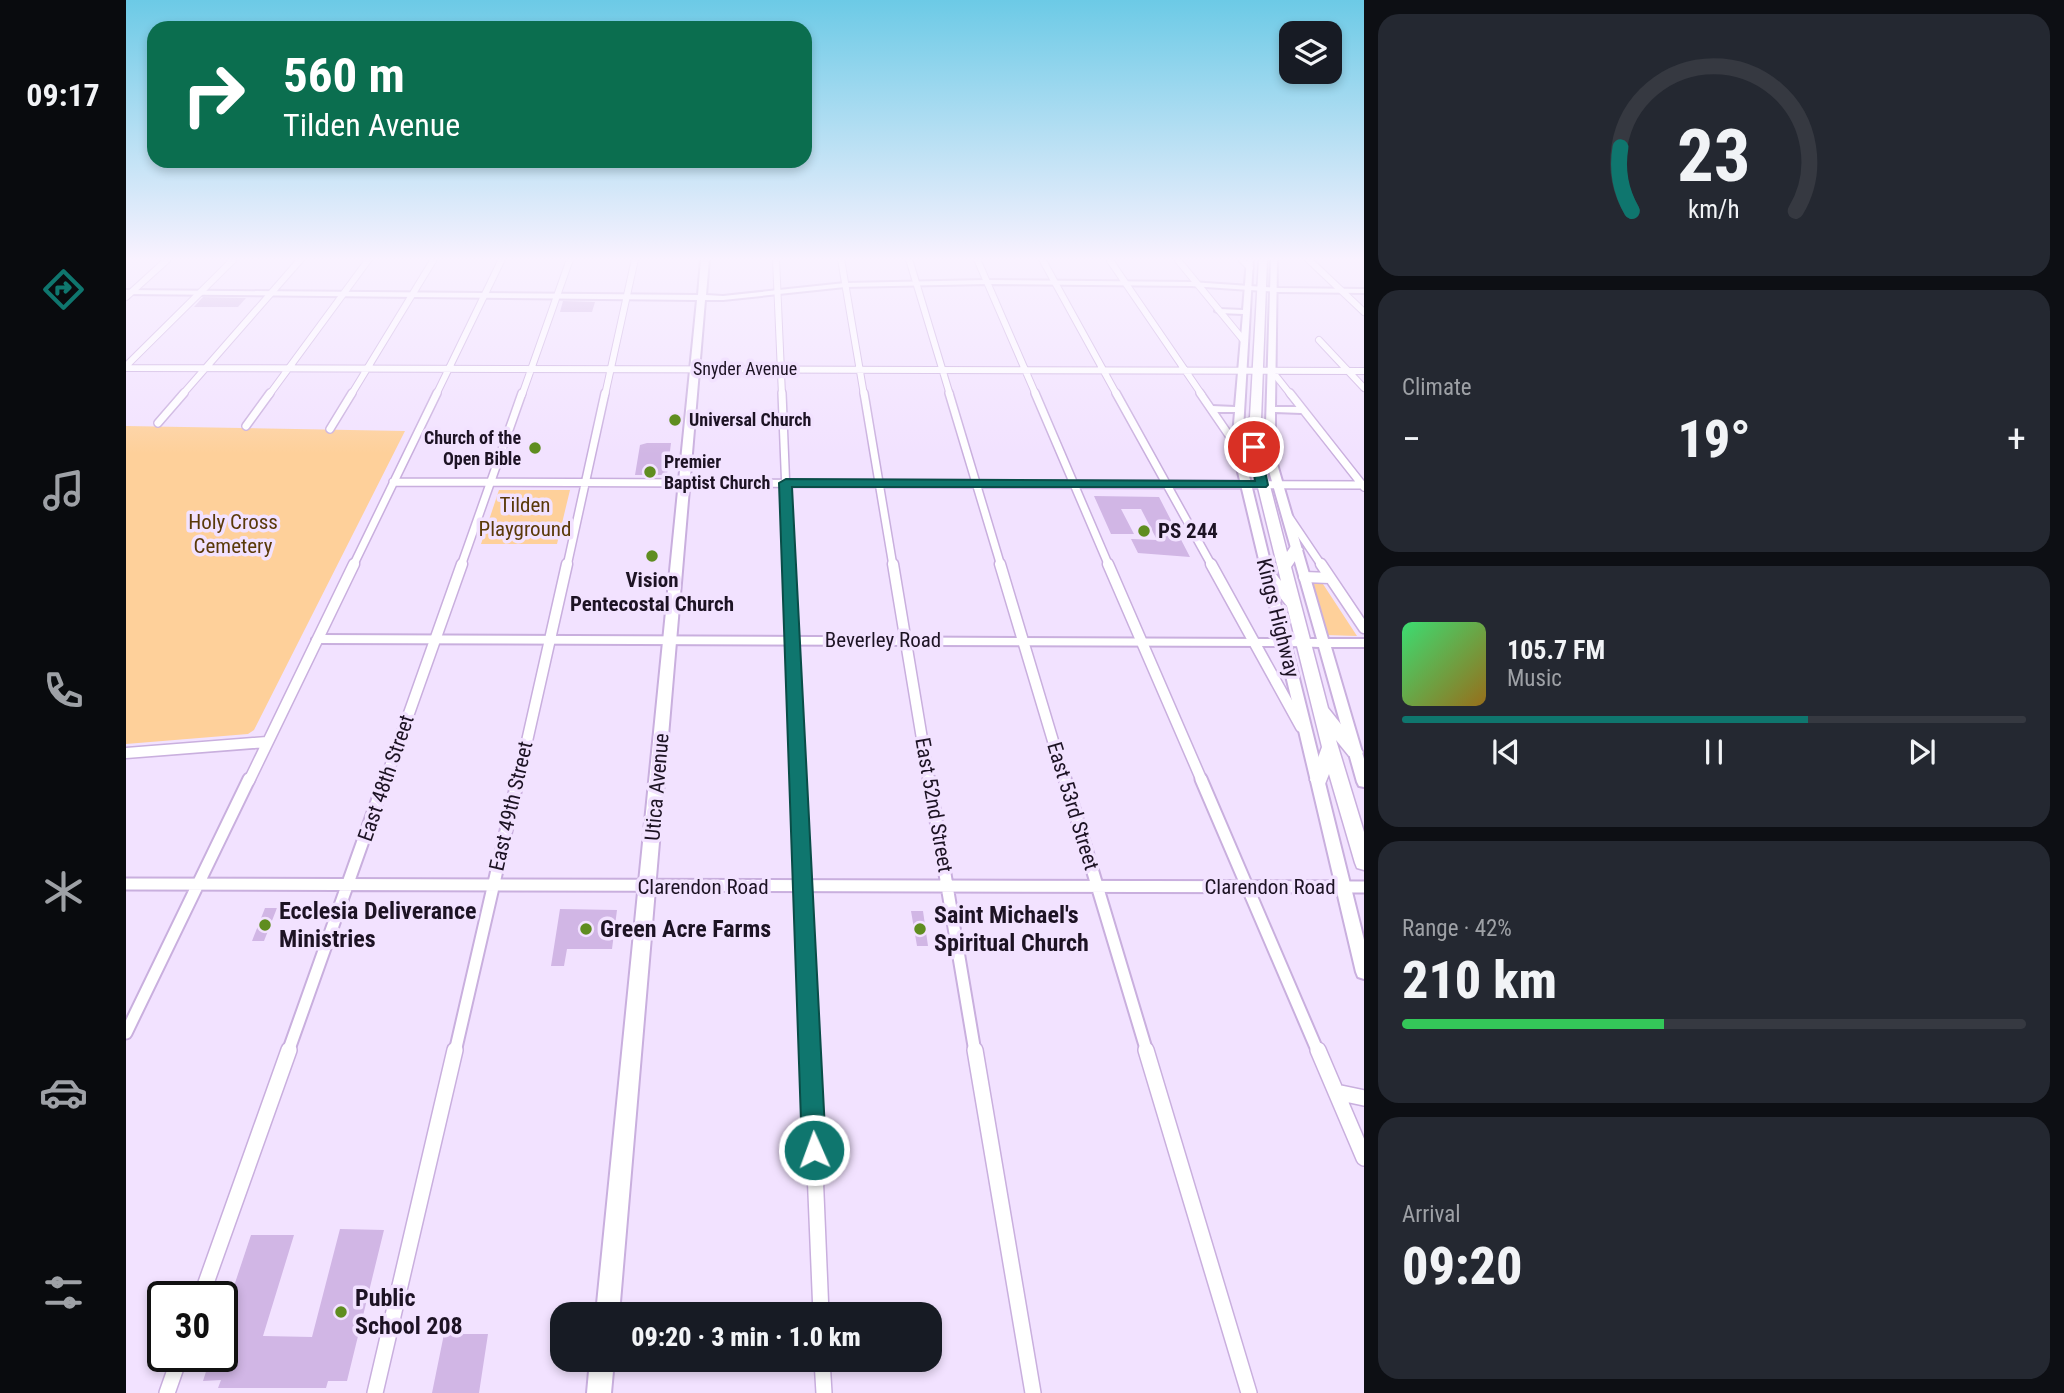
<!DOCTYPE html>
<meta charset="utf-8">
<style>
:root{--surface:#171b24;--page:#242831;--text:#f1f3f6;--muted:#9ea1a6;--line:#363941;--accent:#0f766e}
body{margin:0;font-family:"Roboto Condensed",sans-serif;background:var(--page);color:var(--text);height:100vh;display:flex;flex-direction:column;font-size:26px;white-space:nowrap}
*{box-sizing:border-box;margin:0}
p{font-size:23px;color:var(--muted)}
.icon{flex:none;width:38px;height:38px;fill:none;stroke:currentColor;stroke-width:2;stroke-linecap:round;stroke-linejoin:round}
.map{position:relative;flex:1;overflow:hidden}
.details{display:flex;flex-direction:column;gap:14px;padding:14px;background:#0d0f14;width:700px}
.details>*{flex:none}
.guide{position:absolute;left:21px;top:21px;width:665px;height:147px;border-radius:21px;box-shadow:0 4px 10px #0003;background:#0b6e4f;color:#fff;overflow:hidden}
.tools{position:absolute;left:1153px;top:21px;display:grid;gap:14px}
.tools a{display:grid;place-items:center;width:63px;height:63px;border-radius:14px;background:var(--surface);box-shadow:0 4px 10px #0003;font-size:35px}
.speed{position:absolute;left:21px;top:1281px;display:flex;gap:14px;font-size:35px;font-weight:700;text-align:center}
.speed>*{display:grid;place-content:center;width:91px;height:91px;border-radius:50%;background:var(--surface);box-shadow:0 4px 10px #0003;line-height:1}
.speed .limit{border:4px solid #111;border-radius:10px;background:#fff;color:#111}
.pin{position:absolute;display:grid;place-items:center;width:60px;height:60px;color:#fff;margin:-30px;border:4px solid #fff;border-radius:50%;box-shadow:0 2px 7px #0007}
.me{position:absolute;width:77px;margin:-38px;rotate:358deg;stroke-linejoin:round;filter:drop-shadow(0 0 5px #0008)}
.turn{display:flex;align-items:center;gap:24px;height:147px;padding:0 21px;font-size:32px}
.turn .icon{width:91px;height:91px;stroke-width:2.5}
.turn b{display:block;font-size:49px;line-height:60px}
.big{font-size:52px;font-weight:800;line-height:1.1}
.details .card{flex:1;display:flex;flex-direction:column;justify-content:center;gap:10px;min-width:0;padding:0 24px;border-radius:21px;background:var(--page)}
.details .dial{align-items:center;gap:0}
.dial svg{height:182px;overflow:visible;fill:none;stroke:var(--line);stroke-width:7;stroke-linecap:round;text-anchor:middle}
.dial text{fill:var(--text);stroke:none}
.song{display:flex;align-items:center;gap:21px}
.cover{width:84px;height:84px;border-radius:10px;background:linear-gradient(135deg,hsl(140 70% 55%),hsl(40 70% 35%))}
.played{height:7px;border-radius:4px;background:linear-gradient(90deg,var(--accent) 65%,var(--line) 65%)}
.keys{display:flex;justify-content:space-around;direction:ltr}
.heat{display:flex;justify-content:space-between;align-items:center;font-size:38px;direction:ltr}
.charge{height:10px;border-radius:5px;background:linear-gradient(90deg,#34c759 42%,var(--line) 0)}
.trip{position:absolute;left:424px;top:1302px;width:392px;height:70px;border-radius:21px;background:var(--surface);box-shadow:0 4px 10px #0003;font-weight:800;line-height:70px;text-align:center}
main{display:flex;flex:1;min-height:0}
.menu{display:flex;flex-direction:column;width:126px;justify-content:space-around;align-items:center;background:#090b0e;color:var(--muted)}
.menu .icon{width:49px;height:49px}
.menu .active{color:var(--accent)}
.menu b{font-size:32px;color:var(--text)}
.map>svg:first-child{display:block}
.green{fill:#fed09a}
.building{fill:#d1b6e5}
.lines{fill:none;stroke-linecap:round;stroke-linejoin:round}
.minor-far4-casing{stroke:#c9afde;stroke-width:8}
.minor-far3-casing{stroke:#c9afde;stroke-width:10}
.minor-far2-casing{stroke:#c9afde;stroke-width:13}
.minor-far1-casing{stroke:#c9afde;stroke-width:15}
.minor-casing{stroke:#c9afde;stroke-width:18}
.tertiary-casing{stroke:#c9afde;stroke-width:4}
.secondary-casing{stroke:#c9afde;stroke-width:4}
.primary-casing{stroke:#c9afde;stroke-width:3}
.minor-far4{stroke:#fff;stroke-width:6}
.minor-far3{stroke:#fff;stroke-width:7}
.minor-far2{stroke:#fff;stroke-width:10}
.minor-far1{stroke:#fff;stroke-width:11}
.minor{stroke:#fff;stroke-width:15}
.tertiary{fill:#fff;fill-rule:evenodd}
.secondary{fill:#fff;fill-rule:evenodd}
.primary{fill:#fff;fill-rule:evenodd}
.route{fill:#0f766e;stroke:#0a4d48;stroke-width:2}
.poi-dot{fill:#5f8d20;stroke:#f2e2ff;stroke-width:2.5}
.labels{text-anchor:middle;stroke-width:7;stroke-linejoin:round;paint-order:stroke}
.far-street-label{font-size:18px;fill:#1d1324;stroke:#f2e2ff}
.far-poi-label{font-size:18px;font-weight:bold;fill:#1d1324;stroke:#f2e2ff;text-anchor:start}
.park-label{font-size:21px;fill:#5a3909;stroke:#f2e2ff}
.poi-label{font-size:21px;font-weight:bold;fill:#1d1324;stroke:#f2e2ff;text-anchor:start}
.street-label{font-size:21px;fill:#1d1324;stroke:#f2e2ff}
.near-poi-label{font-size:24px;font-weight:bold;fill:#1d1324;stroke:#f2e2ff;text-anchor:start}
</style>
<main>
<nav class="menu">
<b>09:17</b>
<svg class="icon active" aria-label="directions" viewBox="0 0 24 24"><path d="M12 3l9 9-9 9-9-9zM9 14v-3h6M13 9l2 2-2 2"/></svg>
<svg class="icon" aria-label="music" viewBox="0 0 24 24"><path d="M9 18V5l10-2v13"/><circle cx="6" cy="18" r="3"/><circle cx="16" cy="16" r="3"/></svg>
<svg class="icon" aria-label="phone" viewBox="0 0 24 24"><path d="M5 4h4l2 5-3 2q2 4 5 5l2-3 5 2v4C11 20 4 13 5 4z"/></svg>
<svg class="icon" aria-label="climate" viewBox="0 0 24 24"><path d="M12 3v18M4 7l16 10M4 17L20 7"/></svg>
<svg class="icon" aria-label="car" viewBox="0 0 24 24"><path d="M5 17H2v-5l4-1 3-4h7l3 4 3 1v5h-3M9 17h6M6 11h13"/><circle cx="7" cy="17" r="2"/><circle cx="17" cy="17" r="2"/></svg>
<svg class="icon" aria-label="filters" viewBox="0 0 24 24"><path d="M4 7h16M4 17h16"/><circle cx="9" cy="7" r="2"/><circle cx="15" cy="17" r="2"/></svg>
</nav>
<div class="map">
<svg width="1238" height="1393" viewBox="0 0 1238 1393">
<rect width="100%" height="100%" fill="#f2e2ff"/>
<path class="green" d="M0,426L279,431L128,730L122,734L0,744Z
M373,490H444L431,544H355Z
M1185,582L1197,584L1231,636L1200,635Z"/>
<path class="building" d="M77,297L120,298L112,307H68Z
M437,301L469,302L466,312H434Z
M521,443H545L541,475H509L514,445Z
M968,496L1033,497L1064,557L1012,553L1005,539L1031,540L1015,509H995L1008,534H985Z
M139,908H151L138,941H126Z
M434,909L491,910L486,949H441L438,966H425Z
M785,911H797L802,946H791Z
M214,1229L258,1230L221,1381H202L200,1388H92L95,1380L77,1381L85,1356H96V1322L125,1235H168L137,1336L186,1337Z
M318,1334H362L353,1393H306Z"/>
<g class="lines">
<defs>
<path id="minor-far4" d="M650,259L656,395
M715,259L738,395
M783,259L824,395
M851,259L910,395
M916,259L991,395
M983,259L1076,395
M1051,259L1119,342
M1115,259L1124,268
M1182,259L1238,312
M0,297L42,259
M1193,340L1238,388
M0,366L108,259
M0,368L1238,371
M1146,371L1165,395
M56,395L175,259
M143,395L243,259
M225,395L308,259
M310,395L376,259
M396,395L444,259
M479,395L509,259"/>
<path id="minor-far3" d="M656,393L663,566
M738,393L767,566
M823,393L875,566
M909,393L983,566
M990,393L1086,566
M1074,393L1111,447
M1164,393L1238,487
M32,423L58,393
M120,426L144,393
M204,429L226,393
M267,482L1238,485
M1163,517L1196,566
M227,566L311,393
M335,566L396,393
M441,566L479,393"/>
<path id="minor-far2" d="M663,564L672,781
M767,564L803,781
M874,564L939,781
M982,564L1076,781
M1085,564L1175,727
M1195,564L1238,628
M1178,577L1204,578
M0,753L141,742
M123,781L228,564
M259,781L336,564
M392,781L441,564"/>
<path id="minor-far1" d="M672,779L684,1052
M803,779L849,1052
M939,779L1021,1052
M1075,779L1192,1052
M0,884L1238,887
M0,1033L123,779
M162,1052L259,779
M329,1052L392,779"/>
<path id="minor" d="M684,1050L695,1314
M849,1050L907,1393
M1020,1050L1123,1393
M1192,1050L1238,1158
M1210,1092L1238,1098
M75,1297L163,1050
M696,1360L698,1393
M41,1393L54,1356
M249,1393L329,1050"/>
<path id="tertiary" d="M1121,259H1127L1116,447L1163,639H1191L1139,457L1145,259H1151L1149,407H1175L1179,410L1175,413L1149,412V457L1202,639H1238V647H1205L1238,759V787L1233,786L1231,782L1193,647L1165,646L1238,940V979L1232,977L1230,972L1153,646L192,643L186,639L192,635L1152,639L1106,447L1109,412H1086L1082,409L1086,406L1109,407L1117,314L1093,313L1089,311L1093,309L1117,310Z"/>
<path id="secondary" d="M575,259H583L580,295L597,296L719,283L861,280L1065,282L1153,288L1238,289V293L1153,292L1065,286L861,284L719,287L597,300H579L493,1314H470L571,300L0,294V290L572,295Z
M464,1360H488L485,1393H461Z"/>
<path id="primary" d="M1133,259H1141L1134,447L1161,552L1165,546L1170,545L1177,549L1165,567L1202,708L1237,752L1235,756H1223L1210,740L1238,832V870L1231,868L1229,863L1203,774L1199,784H1187L1184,780L1196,747L1161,606L1134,572L1141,568L1146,569L1155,581L1122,447L1123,430L1113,436L1107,433L1124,417Z"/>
</defs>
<use href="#minor-far4" class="minor-far4-casing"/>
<use href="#minor-far3" class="minor-far3-casing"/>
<use href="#minor-far2" class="minor-far2-casing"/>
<use href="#minor-far1" class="minor-far1-casing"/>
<use href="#minor" class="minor-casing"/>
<use href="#tertiary" class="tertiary-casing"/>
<use href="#secondary" class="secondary-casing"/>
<use href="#primary" class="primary-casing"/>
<use href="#minor-far4" class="minor-far4"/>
<use href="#minor-far3" class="minor-far3"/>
<use href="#minor-far2" class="minor-far2"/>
<use href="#minor-far1" class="minor-far1"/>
<use href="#minor" class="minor"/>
<use href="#tertiary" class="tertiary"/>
<use href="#secondary" class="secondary"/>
<use href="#primary" class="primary"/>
</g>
<linearGradient id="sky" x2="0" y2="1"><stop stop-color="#6ccae6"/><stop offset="0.57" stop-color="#f9f2ff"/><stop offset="1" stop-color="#f9f2ff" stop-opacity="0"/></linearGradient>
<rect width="1238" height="454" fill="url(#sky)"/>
<path class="route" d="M1124,445L1134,447L1142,485L1140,487H666L700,1150L696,1159L688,1162L680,1159L676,1150L653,483L660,479L1129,481Z"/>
<g class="poi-dot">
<circle cx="549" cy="420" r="7"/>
<circle cx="409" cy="448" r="7"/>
<circle cx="524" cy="472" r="7"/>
<circle cx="1018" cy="531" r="7"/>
<circle cx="526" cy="556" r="7"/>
<circle cx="139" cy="925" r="7"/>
<circle cx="460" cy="929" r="7"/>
<circle cx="794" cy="929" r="7"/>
<circle cx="215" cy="1312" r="7"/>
</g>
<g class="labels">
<g class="far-street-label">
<text x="619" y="375">Snyder Avenue</text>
</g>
<g class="far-poi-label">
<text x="563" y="426">Universal Church</text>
<text x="395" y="444" text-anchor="end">Church of the<tspan x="395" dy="21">Open Bible</tspan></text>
<text x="538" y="468">Premier<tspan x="538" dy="21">Baptist Church</tspan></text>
</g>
<g class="park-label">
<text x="399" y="512">Tilden<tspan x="399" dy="24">Playground</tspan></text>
<text x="107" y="529">Holy Cross<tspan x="107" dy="24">Cemetery</tspan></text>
</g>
<g class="poi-label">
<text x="1032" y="538">PS 244</text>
<text x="526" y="587" text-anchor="middle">Vision<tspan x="526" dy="24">Pentecostal Church</tspan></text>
</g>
<g class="street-label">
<text transform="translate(1152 618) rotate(76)" y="7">Kings Highway</text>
<text x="757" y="647">Beverley Road</text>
<text transform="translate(260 778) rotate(-71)" y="7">East 48th Street</text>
<text transform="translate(531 787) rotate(-85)" y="7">Utica Avenue</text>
<text transform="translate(808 805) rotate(80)" y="7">East 52nd Street</text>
<text transform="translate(385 806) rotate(-77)" y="7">East 49th Street</text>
<text transform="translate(947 806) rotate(73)" y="7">East 53rd Street</text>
<text x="577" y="894">Clarendon Road</text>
<text x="1144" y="894">Clarendon Road</text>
</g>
<g class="near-poi-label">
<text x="153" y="919">Ecclesia Deliverance<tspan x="153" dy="28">Ministries</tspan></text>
<text x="808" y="923">Saint Michael's<tspan x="808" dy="28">Spiritual Church</tspan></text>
<text x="474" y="937">Green Acre Farms</text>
<text x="229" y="1306">Public<tspan x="229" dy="28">School 208</tspan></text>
</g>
</g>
</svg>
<div class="tools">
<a><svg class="icon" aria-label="layers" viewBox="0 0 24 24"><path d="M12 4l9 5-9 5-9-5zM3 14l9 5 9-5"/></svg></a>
</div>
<div class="speed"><div class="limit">30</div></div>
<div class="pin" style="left:1128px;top:447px;background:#d93025"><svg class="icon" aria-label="arrive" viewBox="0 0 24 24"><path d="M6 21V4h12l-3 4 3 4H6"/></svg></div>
<svg class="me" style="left:688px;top:1150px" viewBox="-20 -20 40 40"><circle r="17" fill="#0f766e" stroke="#fff" stroke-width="3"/><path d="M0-11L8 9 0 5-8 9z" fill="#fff"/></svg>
<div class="trip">09:20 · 3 min · 1.0 km</div>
<div class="guide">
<div class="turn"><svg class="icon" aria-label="right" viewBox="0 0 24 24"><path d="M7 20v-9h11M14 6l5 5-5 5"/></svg><div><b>560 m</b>Tilden Avenue</div></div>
</div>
</div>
<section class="details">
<div class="card dial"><svg viewBox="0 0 100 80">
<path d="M14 69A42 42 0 1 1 86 69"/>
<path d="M14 69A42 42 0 0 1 9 41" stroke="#0f766e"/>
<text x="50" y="56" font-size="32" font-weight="700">23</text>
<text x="50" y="72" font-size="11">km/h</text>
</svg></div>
<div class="card"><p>Climate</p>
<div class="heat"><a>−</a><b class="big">19°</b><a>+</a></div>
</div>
<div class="card">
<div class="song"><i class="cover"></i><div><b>105.7 FM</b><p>Music</p></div></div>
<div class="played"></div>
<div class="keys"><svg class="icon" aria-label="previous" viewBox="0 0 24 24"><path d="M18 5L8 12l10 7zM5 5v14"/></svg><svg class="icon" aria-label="pause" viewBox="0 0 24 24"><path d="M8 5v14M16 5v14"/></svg><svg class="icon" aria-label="next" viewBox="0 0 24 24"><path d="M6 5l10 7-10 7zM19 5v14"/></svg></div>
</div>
<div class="card"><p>Range · 42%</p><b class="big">210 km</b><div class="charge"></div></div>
<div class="card"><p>Arrival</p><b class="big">09:20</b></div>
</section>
</main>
